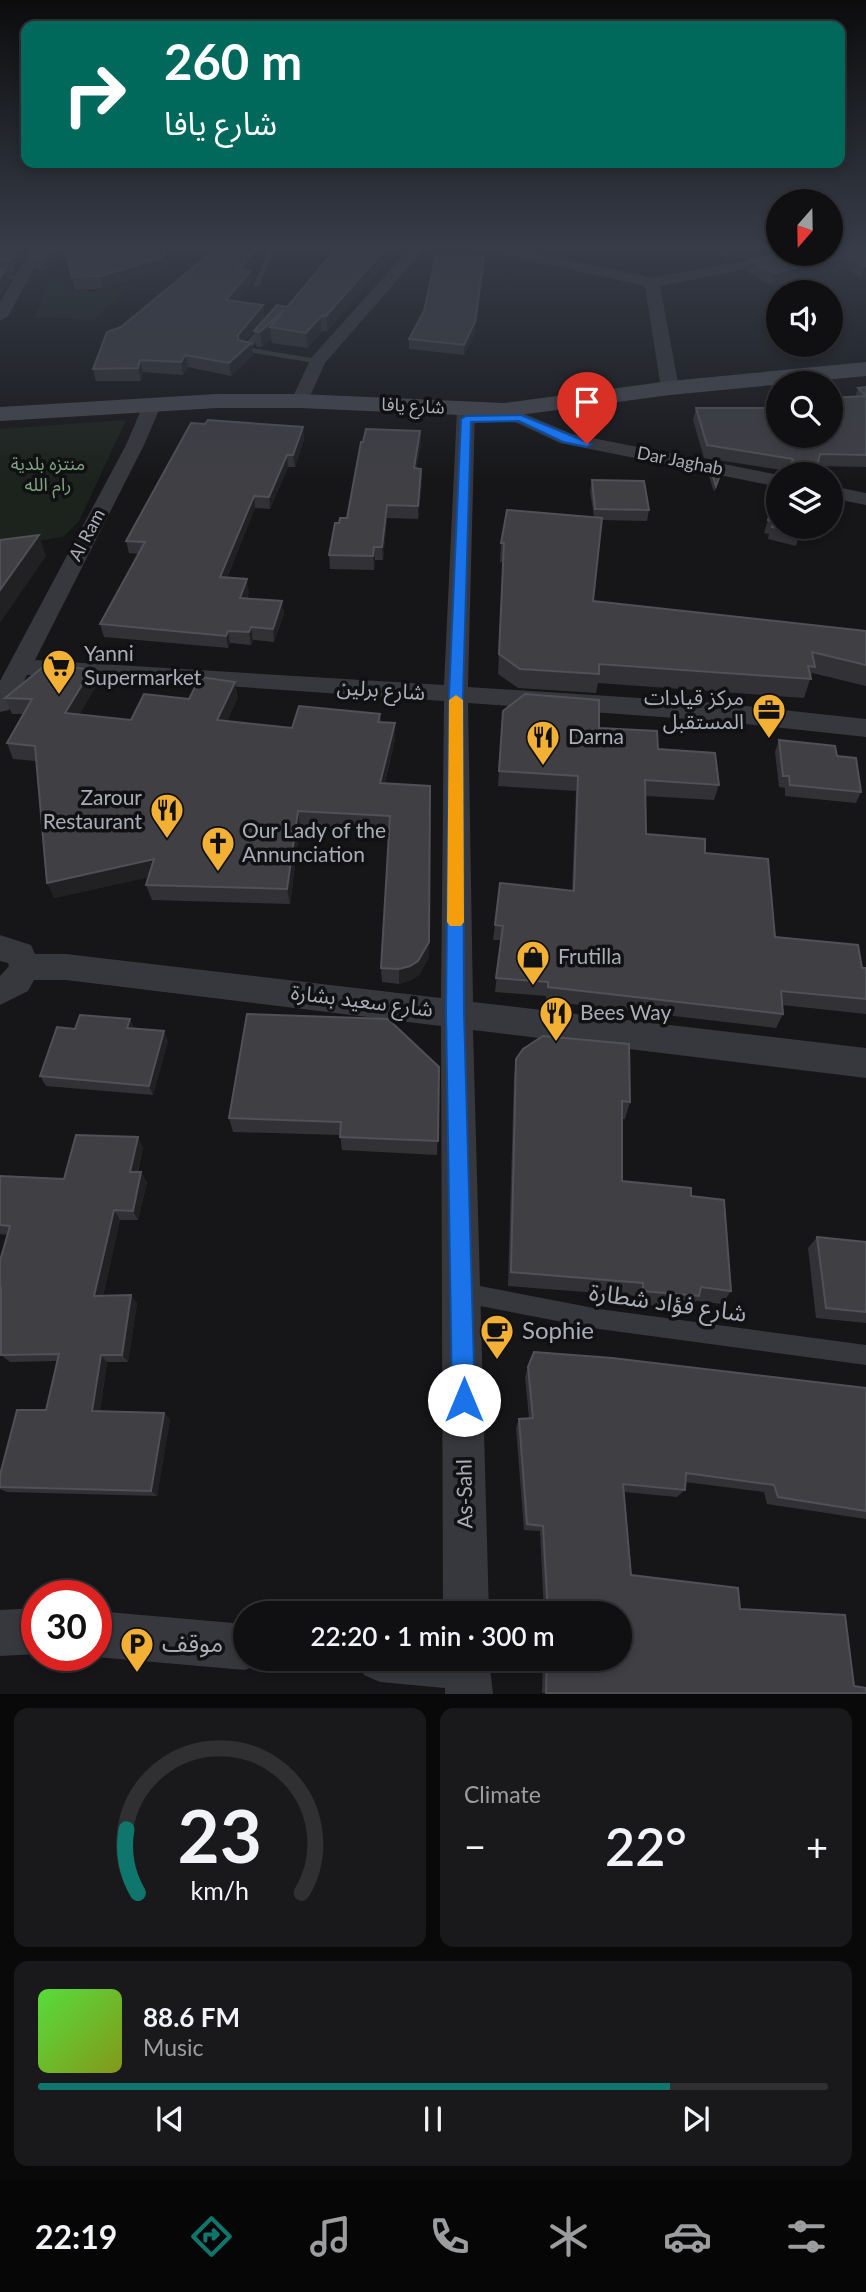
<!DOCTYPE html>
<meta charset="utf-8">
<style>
:root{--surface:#101012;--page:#19191b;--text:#f1f3f6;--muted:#9c9d9f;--line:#303032;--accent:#0f766e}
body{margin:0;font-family:Lato,"Noto Sans Arabic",sans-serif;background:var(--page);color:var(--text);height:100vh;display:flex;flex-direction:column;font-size:26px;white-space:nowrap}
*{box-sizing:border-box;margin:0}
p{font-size:23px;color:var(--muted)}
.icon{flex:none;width:38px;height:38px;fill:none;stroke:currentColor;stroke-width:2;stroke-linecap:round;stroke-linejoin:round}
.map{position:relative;height:1694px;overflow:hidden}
.panel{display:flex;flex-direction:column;gap:14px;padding:14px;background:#09090a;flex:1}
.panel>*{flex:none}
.hud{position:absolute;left:21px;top:21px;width:824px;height:147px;border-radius:14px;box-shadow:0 4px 10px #0003,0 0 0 2px var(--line);background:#00695c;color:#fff;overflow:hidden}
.needle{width:46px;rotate:200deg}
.buttons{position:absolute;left:766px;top:189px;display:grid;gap:14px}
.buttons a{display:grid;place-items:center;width:77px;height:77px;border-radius:50%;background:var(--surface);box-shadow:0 4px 10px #0003,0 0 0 2px var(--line);font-size:35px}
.speed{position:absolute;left:21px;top:1580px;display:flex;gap:14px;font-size:35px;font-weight:700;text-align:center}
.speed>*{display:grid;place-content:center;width:91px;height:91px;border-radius:50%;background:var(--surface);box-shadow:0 4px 10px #0003,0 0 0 2px var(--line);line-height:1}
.speed .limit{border:10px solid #d22;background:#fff;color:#111}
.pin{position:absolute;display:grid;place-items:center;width:60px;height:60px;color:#fff;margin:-72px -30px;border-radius:50% 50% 50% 0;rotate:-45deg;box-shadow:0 0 7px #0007}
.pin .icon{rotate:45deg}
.me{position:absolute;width:77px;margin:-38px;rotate:0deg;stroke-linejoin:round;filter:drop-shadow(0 0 5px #0008)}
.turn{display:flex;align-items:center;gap:24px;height:147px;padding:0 28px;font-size:32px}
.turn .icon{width:91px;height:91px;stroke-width:2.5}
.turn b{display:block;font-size:49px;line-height:60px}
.big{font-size:52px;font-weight:600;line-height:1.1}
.panel .card{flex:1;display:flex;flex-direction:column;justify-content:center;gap:10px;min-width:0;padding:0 24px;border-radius:14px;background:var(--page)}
.panel .dial{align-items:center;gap:0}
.dial svg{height:182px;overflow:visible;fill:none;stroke:var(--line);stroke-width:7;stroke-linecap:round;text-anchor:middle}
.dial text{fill:var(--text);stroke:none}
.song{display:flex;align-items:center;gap:21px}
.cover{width:84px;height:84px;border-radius:10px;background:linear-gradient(135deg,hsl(110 70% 55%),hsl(70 70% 35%))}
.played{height:7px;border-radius:4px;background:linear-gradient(90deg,var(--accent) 80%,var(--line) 80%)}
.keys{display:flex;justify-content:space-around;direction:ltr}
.heat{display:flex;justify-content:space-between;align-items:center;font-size:38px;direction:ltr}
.panel .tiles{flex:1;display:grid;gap:14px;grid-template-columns:1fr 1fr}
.card:last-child{grid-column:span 2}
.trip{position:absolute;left:233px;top:1601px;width:399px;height:70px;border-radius:35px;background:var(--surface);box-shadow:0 4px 10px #0003,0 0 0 2px var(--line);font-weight:600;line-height:70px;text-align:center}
.tabs{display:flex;height:112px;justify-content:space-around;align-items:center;background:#060607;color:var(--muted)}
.tabs .icon{width:49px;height:49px}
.tabs .current{color:var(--accent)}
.tabs b{font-size:32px;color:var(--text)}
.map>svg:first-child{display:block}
.green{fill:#1c231d}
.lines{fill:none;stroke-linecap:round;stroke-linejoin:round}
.service{fill:#37383d;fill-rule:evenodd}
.minor{fill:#37383d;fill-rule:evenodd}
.secondary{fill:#45474d;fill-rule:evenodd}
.wall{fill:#323236}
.shaded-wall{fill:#212124}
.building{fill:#3f3f44;stroke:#4f5156;stroke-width:2}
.route{fill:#1a73e8;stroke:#114b97;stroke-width:2}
.slow{fill:#f59e0b}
.labels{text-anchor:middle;stroke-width:7;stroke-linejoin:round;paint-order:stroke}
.far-street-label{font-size:18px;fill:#a8adb8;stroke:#111113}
.far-park-label{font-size:18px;fill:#7fa381;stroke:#111113}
.poi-label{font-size:21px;fill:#a8adb8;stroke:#111113;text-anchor:start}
.street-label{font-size:21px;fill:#a8adb8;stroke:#111113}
.near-street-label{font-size:24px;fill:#a8adb8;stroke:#111113}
.near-poi-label{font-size:24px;fill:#a8adb8;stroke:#111113;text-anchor:start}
</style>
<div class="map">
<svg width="866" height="1694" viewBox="0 0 866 1694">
<rect width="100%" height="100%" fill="#161618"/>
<path class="green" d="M52,276H63L65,293L104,291L130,286L94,320L35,317Z
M126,420L79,521L63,537L0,546V429Z"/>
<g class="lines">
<path class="service" d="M269,247H276L260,285L253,287Z
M0,275H22L26,277L22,279H0Z
M265,322L272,324L251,348L317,359L321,362L320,364L242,351V347Z
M464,1283L599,1309L866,1345V1365L599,1329L464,1303L457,1300L454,1293L457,1286Z"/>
<path class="minor" d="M32,247H46L8,316L0,321V302Z
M411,247H426L325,363L306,405H294L291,401L311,358Z
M480,247H508L652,278L782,254H811L804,258L660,286L679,388L670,393L661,388L645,286L487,251Z
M153,398L162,403L144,445L35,660L444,685L457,409L466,404L475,409L468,687L717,703L866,719V737L717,721L468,703L473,1002L866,1048V1078L473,1030L489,1614H443L441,1026L66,980H34L28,991L0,1005V976L9,966L8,963L0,961V935L31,945L35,954H66L441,998L444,701L125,679L27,675L9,710L0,712V681L126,445L144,403Z
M504,405L572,434L779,475V487L560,443L498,414L495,410L498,406Z
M831,486L866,493V505L831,498Z
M37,1608V1654L0,1656V1610Z
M96,1611L245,1624V1659H263L261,1663L245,1670L96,1657L92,1656H96Z
M357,1659H489L493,1694H445V1688L380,1682L364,1675Z"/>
<path class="secondary" d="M866,362V376L670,395L504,417L300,408H217L0,421V407L217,394H300L504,403L670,381Z"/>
</g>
<path class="wall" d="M0,247H30L14,272L6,273L9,282L0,297Z
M39,247H168L166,269L103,288L75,290L66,253L46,270H36L33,258Z
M218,247H266L263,255L248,271L251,283L236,301L263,305L264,318L244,342L251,343L253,355L231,376L188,367L183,375L143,372L141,381H96L93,369L121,327Z
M704,247H779L728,261Z
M866,247V278H860L846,268L771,285L747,272L750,260Z
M385,264L327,331H322L308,348L272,343L271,339L262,347L256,346L254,331L287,307Z
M484,267L475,333L464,355L409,349V339Z
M866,387V467L817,466L788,471L704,458L693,420L696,408L779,436L855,397L858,388Z
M303,427L304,439L295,467H288L270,509L255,508L227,578L249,592L247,598L282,601L284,614L274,642L253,640L251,645L230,643L228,648L104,637L100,624L139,554L129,553L126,541Z
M420,431L421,444L416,469H421L422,482L418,519L387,518L383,560H375L374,570L330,569L329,555L339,523L347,518L363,442Z
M711,470L720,478L714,492L709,476Z
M592,480L649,510L647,521L601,520L593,601L866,631V686L812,673L804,698L598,683L596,693L518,688L498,674L503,562H500L501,543L594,517L590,491Z
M768,520L801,527L796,546L768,539L769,534L764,533Z
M96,686L79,715L131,720L189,699L238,697L227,721L292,728L380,714L381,722L395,723V739L385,783L429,957L419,975L411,980L399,984L382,982L381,968L389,831L300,826L290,904L152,900L146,885L149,877L54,898L36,761L13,759L7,743L23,714H12L5,698Z
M503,711L599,728L658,749L719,785L714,800L646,796V834L705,853L775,937L866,968V1014L782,1005L783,1014L776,1028L546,1001V996L495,992L501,940H493L495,925L572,891L576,791L498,786Z
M779,740L837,756L861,792L856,803L785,796V788L779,787L775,752Z
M75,1029H135L168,1041L153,1095L46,1086L40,1076Z
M516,1059L630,1102L625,1119H622V1181L691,1196L731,1291L722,1304L696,1301L691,1309L636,1304V1296L508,1286L514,1076Z
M439,1067L437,1155L342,1150L340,1135L233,1132L229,1118Z
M143,1147L138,1172L147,1182L138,1220H120L103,1296L137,1303L128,1362H107L100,1411L170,1419L157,1496L7,1492L0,1489V1475L46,1410L57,1361L10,1362L1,1355L0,1261L8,1235L0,1234V1176L64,1179Z
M817,1237L866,1242V1323L816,1318L808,1248Z
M528,1367L866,1388V1519L767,1504L764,1492L685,1482V1490L677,1497L624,1492L631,1575L740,1609L866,1693H542L543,1659H620V1614H544L540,1531L524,1530L516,1428L519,1419L529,1418L525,1377Z"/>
<path class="shaded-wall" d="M19,247H30L14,272L11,260Z
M55,247H64L66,253L46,270L43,258Z
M165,247H168L166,269L103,288L100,276Z
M258,247H266L263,255L239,282L238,270Z
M742,247H779V252L728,261L731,249Z
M384,250L385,264L327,331L326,316Z
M849,256L846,268L771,285L774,273Z
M484,257L475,333L464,355V345Z
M864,266H866V278H860Z
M5,270L9,282L0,297V278Z
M250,271L251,283L227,312L226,300Z
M263,305L264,318L239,347L238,335Z
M284,310L270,327L271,339L262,347L260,332Z
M321,316L322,331L308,348L306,333Z
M251,343L253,355L231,376L229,363Z
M185,355L188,367L183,375L181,362Z
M140,360L143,372L141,381L138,368Z
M303,427L304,439L295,467L293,455Z
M420,431L421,444L414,482V468Z
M287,455L288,467L270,509L269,497Z
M421,469L422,482L418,519V506Z
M254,496L255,508L222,590L220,577Z
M387,505V518L383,560L382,547Z
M39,535L46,556L0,623V590Z
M374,547L375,560L374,570L373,556Z
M247,579L249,592L242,610L240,598Z
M282,601L284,614L274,642L273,629Z
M251,627L253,640L251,645L249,632Z
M228,631L230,643L228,648L226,636Z
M91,670L96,686L71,729L65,713Z
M235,682L238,697L220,736L217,720Z
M395,723V739L381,798L380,783Z
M430,786L429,957L419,975L411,980L399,984V969Z
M298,811L300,826L290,904L287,889Z
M154,859L159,875L54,898L47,883Z
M130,1019L135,1029L127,1028Z
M164,1031L168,1041L153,1095L149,1086Z
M138,1137L143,1147L135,1182L130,1172Z
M141,1172L147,1182L138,1220L133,1211Z
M114,1210L120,1220L101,1304L94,1296Z
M131,1295L137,1303L128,1362L122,1355Z
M101,1355L107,1362L99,1418L92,1411Z
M164,1413L170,1419L157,1496L151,1491Z"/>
<path class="building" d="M0,247H19L11,260L0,261Z
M39,247H55L43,258H33Z
M64,247H165L164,257L100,276L72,277Z
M218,247H258L238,270L250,271L226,300L263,305L238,335V340L251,343L229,363L185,355L181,362L140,360L138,368L93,369L107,332L121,327Z
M831,247H866V266H864L849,256L774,273L750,260L780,254H831Z
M337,248L384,250L326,316H321L306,333L270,327L284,310L260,332L254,331L277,305L287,307Z
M436,256L484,257L475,322L464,345L409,339L424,311Z
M0,269L5,270L0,278Z
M866,387V455L820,454L815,474H787L793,459L707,445L696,408H779V436H831V398L866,396L858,388Z
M208,420L303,427L293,455H287L269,497L254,496L220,577L247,579L240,598L282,601L273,629L251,627L249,632L228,631L226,636L100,624L145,542L126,541L191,423L205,424Z
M366,429L420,431L414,468L421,469L418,506L387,505L382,547H374L373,556L329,555L335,523H339L340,518H347L361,442H363Z
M711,470L721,472L716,486Z
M592,480L644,481L649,510L595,509Z
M779,494V527H801L800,533L772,527L774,522L768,520Z
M507,510L602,518L593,601L866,631V665L812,652L815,667L808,666L811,679L599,664V674L520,669L499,654L504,543H501Z
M39,535L0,590V540Z
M52,664L91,670L65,713L131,720L144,694L189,699L200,677L235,682L217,720L292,728L299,706L380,714L378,722L395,723L380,783L430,786L429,942L418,961L410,966L399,969L381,968L390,816L298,811L287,889L146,885L154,859L47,883L35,746L7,743L32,699L5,698L43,667Z
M525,694L599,700V728L657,731L658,749L715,753L719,785L645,780L646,834L705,839V853L768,859L775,937L858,945L862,968H866V999L781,991L783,1014L548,987V982L496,978L503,926L495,925L500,883L574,891L578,776L499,771L503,711Z
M779,740L835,746L837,756L856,758L861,792L790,785L789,776H783Z
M247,1014L388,1019L439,1067L438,1141L340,1137L341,1122L229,1118Z
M80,1015L130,1019L127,1028L164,1031L149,1086L40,1076L57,1027L75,1029Z
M543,1036L629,1044L630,1102L622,1101V1181L691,1188V1196L724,1200L731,1291L701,1287L699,1296L643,1291V1283L511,1272L516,1059L523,1049Z
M76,1135L138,1137L130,1172H141L133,1211L114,1210L94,1296L131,1295L122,1355H101L92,1411L164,1413L151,1491L0,1487V1475L17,1410H46L59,1354L1,1355V1288H0V1261L10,1226L0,1225V1176L64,1179Z
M817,1237L866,1242V1312L826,1308Z
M534,1352L612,1358L866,1388V1511L778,1497L774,1485L686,1473L685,1490L623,1484L631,1575L738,1588L740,1609L845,1615L854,1686L866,1688V1693H546L547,1659H620V1614H548L543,1526L527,1524L519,1419L533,1418L528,1367Z"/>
<linearGradient id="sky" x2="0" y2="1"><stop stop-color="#0c0c0d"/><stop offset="0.51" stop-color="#363c48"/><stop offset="1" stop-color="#363c48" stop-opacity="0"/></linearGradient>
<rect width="866" height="484" fill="url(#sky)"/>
<path class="route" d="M521,415L592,444L587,447L563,442L519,421L471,422L463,695L464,1012L475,1400L472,1408L464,1411L456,1408L452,1400L446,1012L449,695L461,419L466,416Z"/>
<path class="slow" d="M456,695L463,700L464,922L461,926H450L447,922L449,700Z"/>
<defs>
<symbol id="supermarket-pin" viewBox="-11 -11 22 30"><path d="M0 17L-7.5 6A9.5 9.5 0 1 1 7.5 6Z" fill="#f2b134" stroke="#111113"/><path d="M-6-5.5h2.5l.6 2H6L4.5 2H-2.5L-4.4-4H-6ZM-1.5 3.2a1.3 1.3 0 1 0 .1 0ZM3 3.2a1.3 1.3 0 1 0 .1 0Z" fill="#111"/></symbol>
<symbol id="office-pin" viewBox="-11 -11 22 30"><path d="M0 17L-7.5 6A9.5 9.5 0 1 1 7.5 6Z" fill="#f2b134" stroke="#111113"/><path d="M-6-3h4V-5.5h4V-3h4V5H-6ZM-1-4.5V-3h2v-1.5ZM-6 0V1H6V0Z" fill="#111"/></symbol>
<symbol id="restaurant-pin" viewBox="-11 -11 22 30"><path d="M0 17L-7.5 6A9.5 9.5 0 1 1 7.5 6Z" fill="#f2b134" stroke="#111113"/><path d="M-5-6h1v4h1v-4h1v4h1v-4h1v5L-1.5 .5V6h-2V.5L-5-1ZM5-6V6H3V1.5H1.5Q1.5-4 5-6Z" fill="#111"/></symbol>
<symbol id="church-pin" viewBox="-11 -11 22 30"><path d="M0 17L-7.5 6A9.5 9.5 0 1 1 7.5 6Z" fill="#f2b134" stroke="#111113"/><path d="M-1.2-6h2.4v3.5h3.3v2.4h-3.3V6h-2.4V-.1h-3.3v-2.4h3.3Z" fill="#111"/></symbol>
<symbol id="shop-pin" viewBox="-11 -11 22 30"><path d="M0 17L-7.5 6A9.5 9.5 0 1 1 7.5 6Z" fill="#f2b134" stroke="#111113"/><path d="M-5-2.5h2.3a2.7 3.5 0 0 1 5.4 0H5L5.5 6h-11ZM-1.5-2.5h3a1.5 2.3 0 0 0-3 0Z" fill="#111"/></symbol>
<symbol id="cafe-pin" viewBox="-11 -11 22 30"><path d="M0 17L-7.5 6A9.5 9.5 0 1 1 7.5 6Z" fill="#f2b134" stroke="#111113"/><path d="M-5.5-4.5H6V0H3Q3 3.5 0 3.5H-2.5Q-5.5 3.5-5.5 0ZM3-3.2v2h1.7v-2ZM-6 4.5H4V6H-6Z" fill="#111"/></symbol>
<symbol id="parking-pin" viewBox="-11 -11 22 30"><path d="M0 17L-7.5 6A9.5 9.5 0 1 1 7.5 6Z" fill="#f2b134" stroke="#111113"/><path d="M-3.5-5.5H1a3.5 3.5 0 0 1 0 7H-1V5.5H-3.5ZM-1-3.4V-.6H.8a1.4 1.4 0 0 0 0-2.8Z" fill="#111"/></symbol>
</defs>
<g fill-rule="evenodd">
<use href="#supermarket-pin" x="40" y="647" width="38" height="52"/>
<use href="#office-pin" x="750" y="691" width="38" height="52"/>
<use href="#restaurant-pin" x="524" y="718" width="38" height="52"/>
<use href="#restaurant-pin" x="148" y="791" width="38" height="52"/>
<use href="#church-pin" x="199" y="824" width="38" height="52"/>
<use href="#shop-pin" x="514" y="938" width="38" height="52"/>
<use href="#restaurant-pin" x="537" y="994" width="38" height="52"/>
<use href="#cafe-pin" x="478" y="1312" width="38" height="52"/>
<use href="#parking-pin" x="118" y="1625" width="38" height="52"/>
</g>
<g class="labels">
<g class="far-street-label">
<text transform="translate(413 406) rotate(3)" y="6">شارع يافا</text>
<text transform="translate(680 461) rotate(11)" y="6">Dar Jaghab</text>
<text transform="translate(87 535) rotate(-62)" y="6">Al Ram</text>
</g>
<g class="far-park-label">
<text x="48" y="470">منتزه بلدية<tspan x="48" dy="21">رام الله</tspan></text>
</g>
<g class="poi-label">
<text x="84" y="661">Yanni<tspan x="84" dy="24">Supermarket</tspan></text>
<text x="744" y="705" text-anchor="end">مركز قيادات<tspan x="744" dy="24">المستقبل</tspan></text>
<text x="568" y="744">Darna</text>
<text x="142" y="805" text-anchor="end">Zarour<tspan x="142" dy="24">Restaurant</tspan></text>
<text x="242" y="838">Our Lady of the<tspan x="242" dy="24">Annunciation</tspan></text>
<text x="558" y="964">Frutilla</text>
<text x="580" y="1020">Bees Way</text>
</g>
<g class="street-label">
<text transform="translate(381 690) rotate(4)" y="7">شارع برلين</text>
<text transform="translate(362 1001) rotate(7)" y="7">شارع سعيد بشارة</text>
<text transform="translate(465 1494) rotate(-91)" y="7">As-Sahl</text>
</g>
<g class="near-street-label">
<text transform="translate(668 1303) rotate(8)" y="8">شارع فؤاد شطارة</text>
</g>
<g class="near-poi-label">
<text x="522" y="1339">Sophie</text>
<text x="162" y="1652">موقف</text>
</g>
</g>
</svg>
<div class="buttons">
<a><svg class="needle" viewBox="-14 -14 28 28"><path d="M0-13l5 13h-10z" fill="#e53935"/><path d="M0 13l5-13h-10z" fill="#9c9d9f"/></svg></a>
<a><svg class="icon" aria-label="sound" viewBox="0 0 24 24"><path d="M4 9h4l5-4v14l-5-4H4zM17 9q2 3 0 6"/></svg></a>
<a><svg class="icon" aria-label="search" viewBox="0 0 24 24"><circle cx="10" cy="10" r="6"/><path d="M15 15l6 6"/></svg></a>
<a><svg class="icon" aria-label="layers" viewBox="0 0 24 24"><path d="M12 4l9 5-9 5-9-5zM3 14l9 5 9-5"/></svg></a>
</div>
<div class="speed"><div class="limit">30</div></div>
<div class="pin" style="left:587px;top:444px;background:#d93025"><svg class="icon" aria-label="arrive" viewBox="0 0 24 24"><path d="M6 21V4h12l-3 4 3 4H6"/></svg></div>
<svg class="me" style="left:464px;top:1400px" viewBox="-20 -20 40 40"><circle r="19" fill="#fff"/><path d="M0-13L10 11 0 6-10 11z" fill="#1a73e8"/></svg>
<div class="trip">22:20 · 1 min · 300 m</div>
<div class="hud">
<div class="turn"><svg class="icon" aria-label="right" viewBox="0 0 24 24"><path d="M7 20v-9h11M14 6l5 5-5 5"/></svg><div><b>260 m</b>شارع يافا</div></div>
</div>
</div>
<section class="panel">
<div class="tiles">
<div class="card dial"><svg viewBox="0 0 100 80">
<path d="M14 69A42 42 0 1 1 86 69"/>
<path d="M14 69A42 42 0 0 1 9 41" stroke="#0f766e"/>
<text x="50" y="56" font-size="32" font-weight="700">23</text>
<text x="50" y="72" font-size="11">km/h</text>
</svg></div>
<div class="card"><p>Climate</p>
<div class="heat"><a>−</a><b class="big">22°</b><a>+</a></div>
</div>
<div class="card">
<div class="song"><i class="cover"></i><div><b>88.6 FM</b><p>Music</p></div></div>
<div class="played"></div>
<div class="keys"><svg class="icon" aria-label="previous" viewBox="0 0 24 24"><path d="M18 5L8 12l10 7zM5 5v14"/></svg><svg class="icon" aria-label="pause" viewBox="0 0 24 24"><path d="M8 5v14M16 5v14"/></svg><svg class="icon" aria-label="next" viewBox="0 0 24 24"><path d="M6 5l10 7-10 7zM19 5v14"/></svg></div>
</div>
</div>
</section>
<nav class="tabs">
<b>22:19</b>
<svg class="icon current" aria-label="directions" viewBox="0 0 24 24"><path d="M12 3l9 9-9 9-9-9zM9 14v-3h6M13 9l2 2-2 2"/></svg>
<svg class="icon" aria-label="music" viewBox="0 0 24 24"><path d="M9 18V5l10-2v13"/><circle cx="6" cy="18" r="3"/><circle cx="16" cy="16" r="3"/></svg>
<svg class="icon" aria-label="phone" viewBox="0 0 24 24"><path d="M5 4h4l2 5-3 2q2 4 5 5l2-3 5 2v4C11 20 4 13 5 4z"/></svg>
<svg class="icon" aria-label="climate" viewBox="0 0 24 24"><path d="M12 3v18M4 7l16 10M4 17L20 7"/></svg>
<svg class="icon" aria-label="car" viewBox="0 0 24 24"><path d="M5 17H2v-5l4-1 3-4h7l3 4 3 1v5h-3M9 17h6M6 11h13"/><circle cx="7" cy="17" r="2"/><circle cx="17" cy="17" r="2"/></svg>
<svg class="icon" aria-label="filters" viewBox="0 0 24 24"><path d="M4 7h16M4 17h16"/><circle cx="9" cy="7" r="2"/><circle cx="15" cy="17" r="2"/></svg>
</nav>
